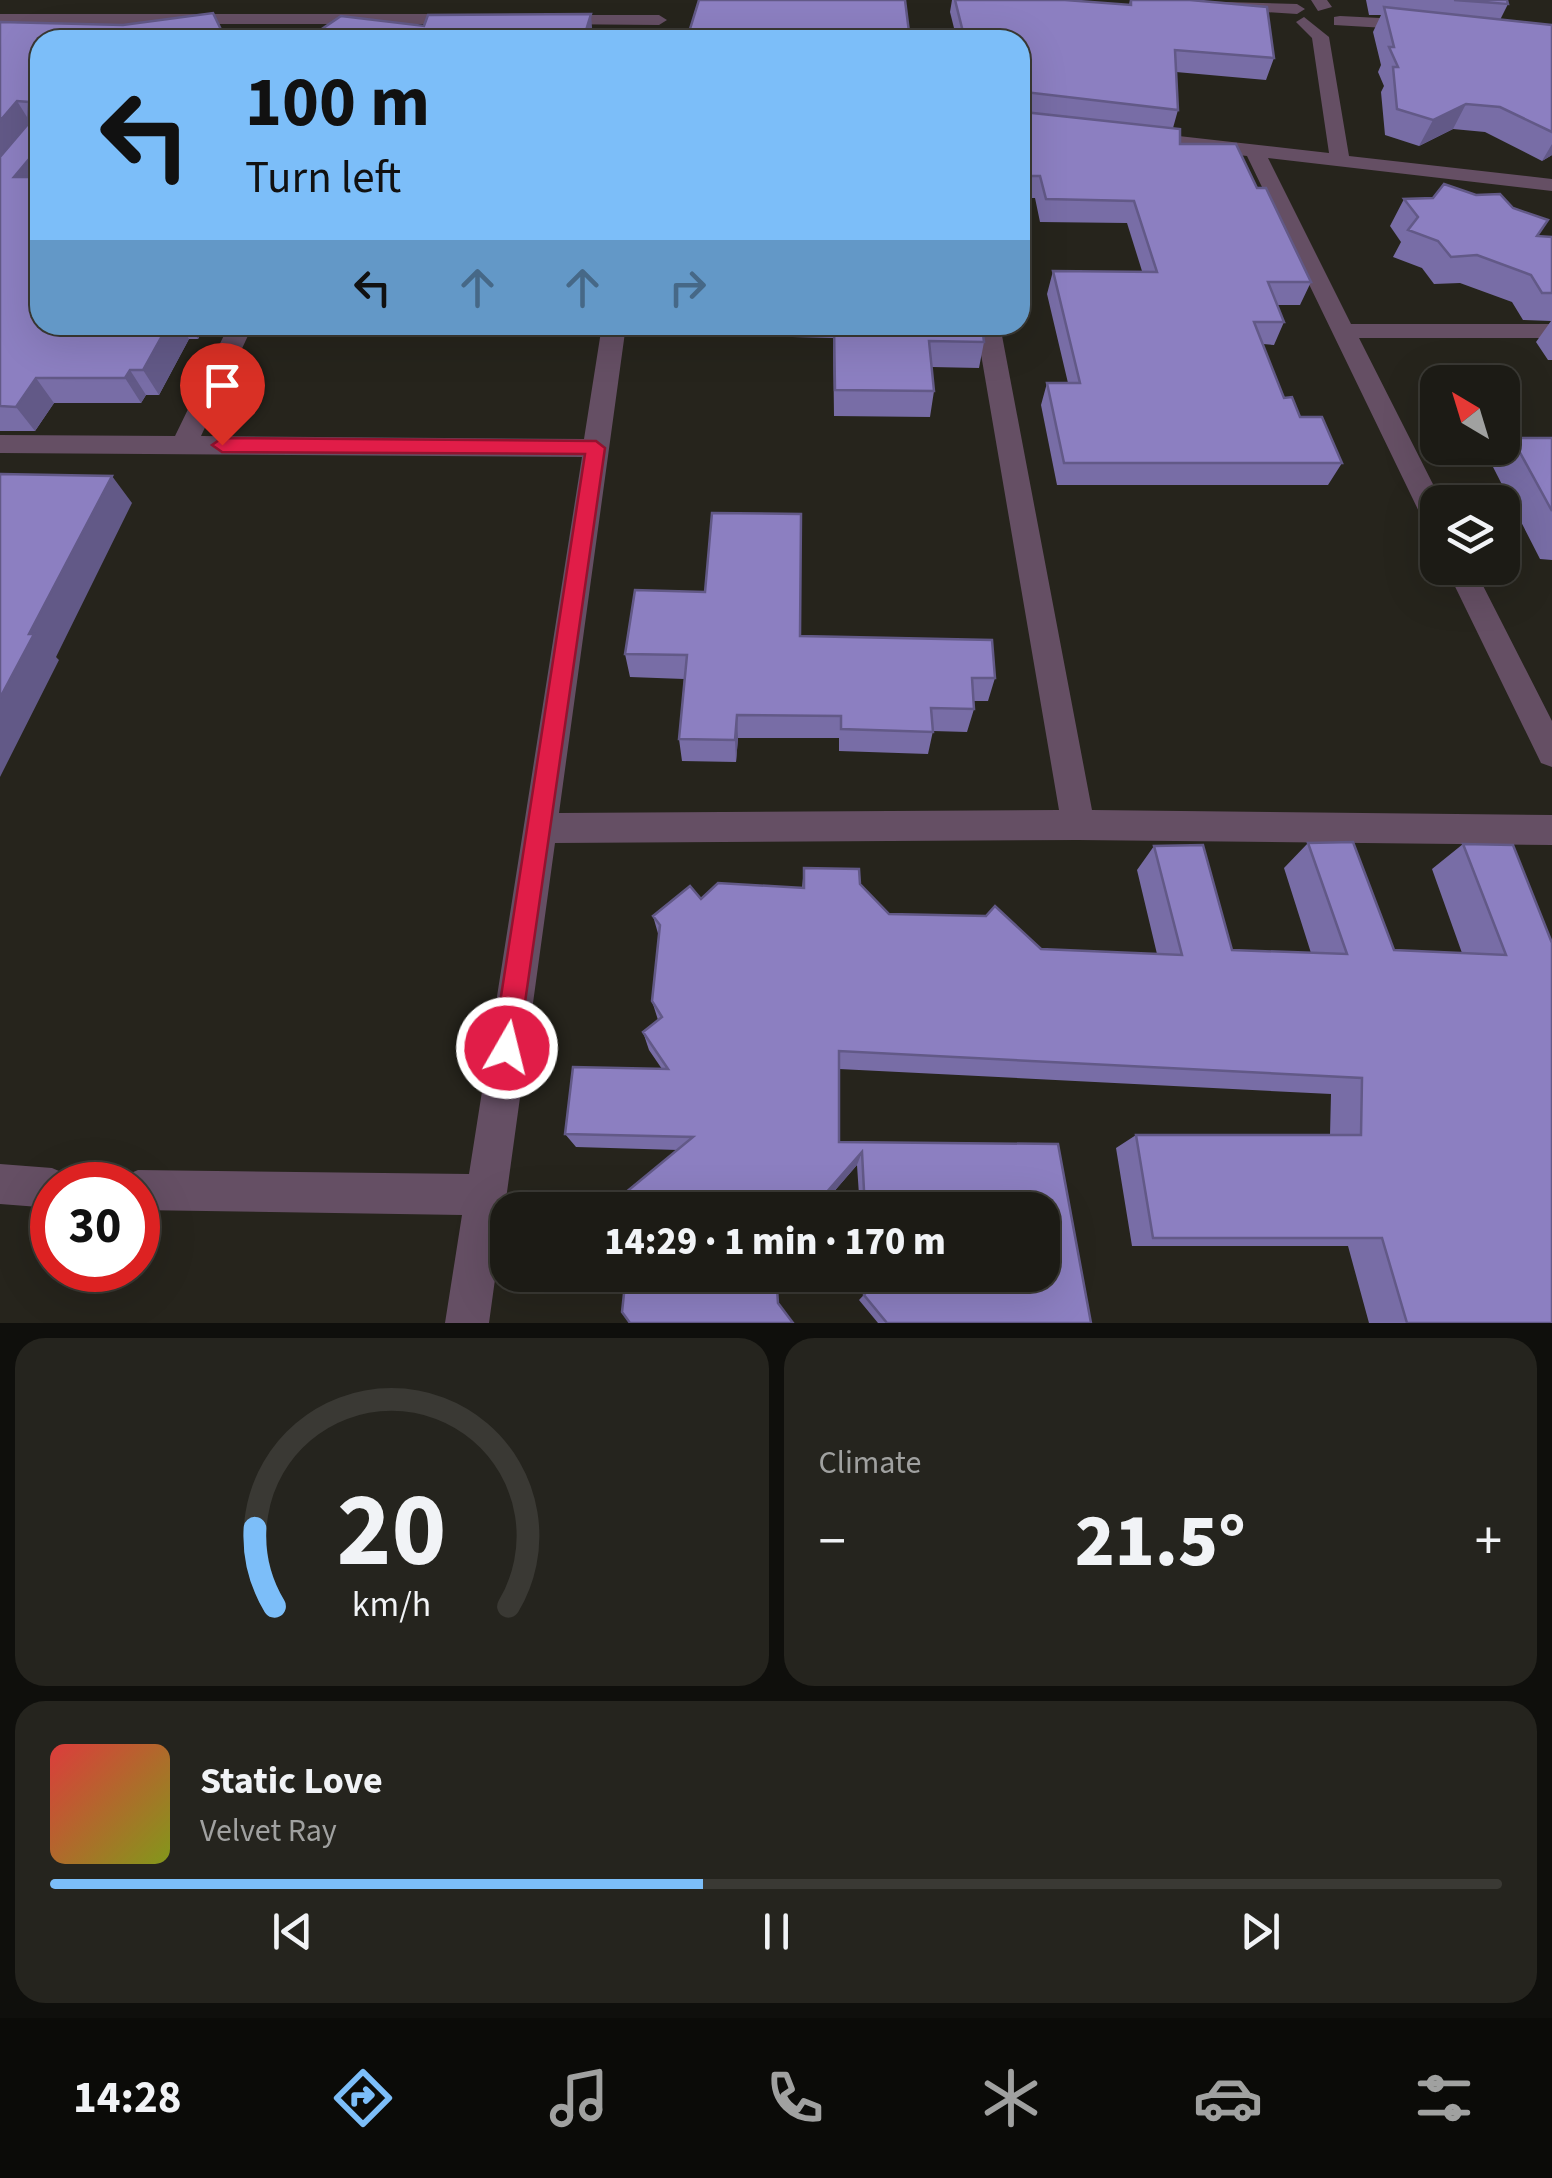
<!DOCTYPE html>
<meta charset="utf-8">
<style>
:root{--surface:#1c1b15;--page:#25241e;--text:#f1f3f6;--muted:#a0a1a0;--line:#3a3934;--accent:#7cbef9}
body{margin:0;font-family:"Source Sans 3",sans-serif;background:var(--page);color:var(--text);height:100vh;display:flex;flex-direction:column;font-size:38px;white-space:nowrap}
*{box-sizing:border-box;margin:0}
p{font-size:32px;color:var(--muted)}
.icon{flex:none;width:55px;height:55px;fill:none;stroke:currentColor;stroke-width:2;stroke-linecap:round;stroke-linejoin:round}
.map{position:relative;height:1323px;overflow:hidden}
.details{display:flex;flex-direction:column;gap:15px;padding:15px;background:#0f0f0c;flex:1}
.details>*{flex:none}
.guide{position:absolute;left:30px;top:30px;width:1000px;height:305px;border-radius:30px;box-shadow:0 10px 40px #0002,0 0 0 2px var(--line);background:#7cbef9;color:#111;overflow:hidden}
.needle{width:65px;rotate:322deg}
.fabs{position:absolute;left:1420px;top:365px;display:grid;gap:20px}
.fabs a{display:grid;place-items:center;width:100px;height:100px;border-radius:20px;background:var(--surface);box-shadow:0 10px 40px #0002,0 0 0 2px var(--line);font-size:50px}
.speed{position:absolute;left:30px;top:1162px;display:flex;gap:20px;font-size:50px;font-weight:700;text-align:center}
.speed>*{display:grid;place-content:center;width:130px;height:130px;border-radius:50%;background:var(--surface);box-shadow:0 10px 40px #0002,0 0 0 2px var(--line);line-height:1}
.speed .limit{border:15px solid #d22;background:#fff;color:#111}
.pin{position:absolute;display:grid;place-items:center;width:85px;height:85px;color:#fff;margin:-102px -42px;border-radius:50% 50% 50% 0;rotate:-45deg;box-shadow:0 0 10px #0007}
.pin .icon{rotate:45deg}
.me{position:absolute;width:110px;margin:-55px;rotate:8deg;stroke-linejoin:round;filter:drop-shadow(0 0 8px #0008)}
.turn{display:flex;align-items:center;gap:35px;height:210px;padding:0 50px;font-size:45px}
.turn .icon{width:130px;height:130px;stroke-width:2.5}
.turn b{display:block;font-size:70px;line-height:85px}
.lanes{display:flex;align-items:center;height:95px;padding:0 50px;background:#0003;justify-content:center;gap:50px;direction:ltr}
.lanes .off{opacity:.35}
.big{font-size:75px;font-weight:800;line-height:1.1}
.details .card{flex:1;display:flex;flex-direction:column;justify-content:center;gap:15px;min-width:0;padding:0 35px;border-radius:30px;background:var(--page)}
.details .dial{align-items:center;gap:0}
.dial svg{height:260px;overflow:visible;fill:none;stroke:var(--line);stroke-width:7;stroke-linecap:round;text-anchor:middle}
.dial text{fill:var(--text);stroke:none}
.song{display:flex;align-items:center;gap:30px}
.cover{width:120px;height:120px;border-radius:15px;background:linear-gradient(135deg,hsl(0 70% 55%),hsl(70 70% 35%))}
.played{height:10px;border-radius:5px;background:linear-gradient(90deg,var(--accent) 45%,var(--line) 45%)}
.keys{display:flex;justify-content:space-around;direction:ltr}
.heat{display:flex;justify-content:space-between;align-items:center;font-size:55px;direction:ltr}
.details .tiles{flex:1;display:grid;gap:15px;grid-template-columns:1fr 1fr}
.card:last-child{grid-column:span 2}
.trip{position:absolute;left:490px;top:1192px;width:570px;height:100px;border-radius:30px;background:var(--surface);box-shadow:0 10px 40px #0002,0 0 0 2px var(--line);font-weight:800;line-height:100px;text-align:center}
.tabs{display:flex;height:160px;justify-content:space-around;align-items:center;background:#0b0b08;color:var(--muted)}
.tabs .icon{width:70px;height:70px}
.tabs .on{color:var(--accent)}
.tabs b{font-size:45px;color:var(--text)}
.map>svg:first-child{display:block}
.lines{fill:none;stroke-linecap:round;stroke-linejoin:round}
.minor{fill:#654f64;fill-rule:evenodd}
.wall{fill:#786da6}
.shaded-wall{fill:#625987}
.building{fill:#8c7fc1;stroke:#625987;stroke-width:2.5}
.route{fill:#e11d48;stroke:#92132f;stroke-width:2.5}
</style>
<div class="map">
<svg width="1552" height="1323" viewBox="0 0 1552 1323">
<rect width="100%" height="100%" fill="#26241c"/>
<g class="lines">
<path class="minor" d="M1148,0L1297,4L1305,9L1297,14L1156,5Z
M1311,0H1327L1332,7L1318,11Z
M0,14H467L475,19L467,24H0Z
M553,15H659L667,20L659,25L547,24L545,20Z
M1340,16L1420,20L1429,25L1420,30L1334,25V17Z
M1304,17L1329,37L1349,156L1552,179V191L1268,158L1351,324H1552V338H1359L1442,502H1438V532L1424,522L1247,156L1143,144L1133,138L1143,132L1329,153L1312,38L1296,22Z
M229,325H253L201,436L584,439L602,325H626L559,813L1059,810L976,325H1000L1092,810L1552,815V845L1078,840L555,843L489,1323H445L462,1215L138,1210V1185H120L124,1176L138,1170L469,1174L582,457L0,453V435L175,436Z
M1446,568H1474L1552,721V767L1541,763Z
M0,1164L52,1168L66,1174L71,1185H52V1208L0,1204Z"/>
</g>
<path class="wall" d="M952,0H1065L1129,5L1130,0H1190L1274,58L1266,80L1176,72L1178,110L1173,128L1180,144L1257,188L1311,282L1300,305H1277L1284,322L1274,345L1263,344L1284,398L1342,463L1328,485H1057L1041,405L1047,383H1068L1047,294L1053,271H1142L1127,223L1040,222L1035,198H1020V40H957L950,12Z
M1366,0H1507L1508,4L1500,20L1552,25V155L1542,161L1485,132L1453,129L1419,146L1385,135L1381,92L1384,86L1378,72L1381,65L1373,32L1381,15H1369Z
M0,22L40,40V325H206L198,339H189L159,395H146L141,403H54L35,431H0Z
M690,29L910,40H691Z
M1404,199L1537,236L1552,237V360H1548L1536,342L1551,321L1523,320L1512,302L1460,283L1434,284L1422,268L1393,257L1401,242L1390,226Z
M717,325H982L984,342L979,368L932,367L934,391L930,417L834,416L833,338L717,335Z
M1512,438H1552V560L1540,559L1492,465Z
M800,636L995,678L988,701H973L974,709L967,732L933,731L928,754L839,751V738H738L736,762L682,761L679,739L684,679L630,677L625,654Z
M1308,843L1394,950L1462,953L1432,869L1463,844L1513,845L1552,1323H1369L1348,1246H1132L1116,1148L1136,1135H1330L1331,1094L839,1069V1142L1058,1144L1091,1323H878L859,1300L877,1281L872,1275H1042V1210H860L857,1165L818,1210H628L678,1150L576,1147L565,1134L662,1069L649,1050L643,1032L658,1020L652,1001L659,937L653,916L701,899L802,888L804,868L860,884L889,914L1041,949L1157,954L1137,870L1154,846L1232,950L1311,953L1284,868Z"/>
<path class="shaded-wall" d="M591,14L593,40H583Z
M17,101L32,125L0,164V121Z
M1466,104L1453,129L1419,146L1433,120Z
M1552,144V155L1542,161Z
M40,146V189L14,177Z
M168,325H181L189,339L159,395L143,370Z
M190,325H206L198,339Z
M130,370L146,395L141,403L125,378Z
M36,378L54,403L35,431L16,407Z
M112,476L132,503L56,657L59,660L0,777V698L29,634Z
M737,715L738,738L736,762L735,740Z
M862,1152L857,1165L818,1210H811Z"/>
<path class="building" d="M699,0H905L910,40H740V31L690,29Z
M955,0H1065L1131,5V0H1190L1267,7L1274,58L1175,50L1178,110L1025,92L1020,96L1024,112L1180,129V144H1236L1257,188H1266L1311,282H1268L1284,322H1254L1284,398L1292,397L1300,417H1322L1342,463H1064L1047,383H1080L1053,271L1157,272L1134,201L1046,199L1040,176H1020V40H965Z
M1454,0H1507L1508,4Z
M1384,7L1552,25V132L1500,107L1466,104L1433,120L1397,109L1393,67H1398L1389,47H1394Z
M213,13L226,40H40V146L14,177H40V325H168L143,370H130L125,378H36L16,407L0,406V157L28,124L29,102L17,101L0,121V22L123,25Z
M591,14L583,40H316V33L341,16L424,26L428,15Z
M1444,184L1476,195L1500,194L1513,208L1548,220L1537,236L1552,237V293H1542L1531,275L1477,255L1451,257L1438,241L1408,230L1418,217L1404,199L1433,198Z
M834,325H982L984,342L929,341L934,391L835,390Z
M1512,438H1552V511Z
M0,474L112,476L29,634H34L0,698Z
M712,513L801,514L800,636L992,640L995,678H972L974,709L931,708L933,732L841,729V716L737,715L735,740L679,739L687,655L625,654L635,590L705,592Z
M1353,842L1394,950L1506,955L1463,844L1513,845L1552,943V1323H1407L1382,1238H1153L1136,1135H1361L1362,1078L839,1051V1142L1058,1144L1091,1323H887L864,1295L882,1275H1042V1210H865L862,1152L811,1210H628L619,1198L693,1137L565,1134L573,1067L668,1069L643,1032L662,1017L652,1001L660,925L653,916L690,886L701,899L718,883L804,888V868L859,869L860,884L889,914L986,916L995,906L1041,949L1182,955L1154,846L1203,845L1232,950L1347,954L1308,843Z
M626,1275H776L778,1303L793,1323H630L622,1312Z"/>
<path class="route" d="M222,438L596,441L605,448L517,1058L507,1063L497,1058L493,1048L585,454L222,452L212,445Z"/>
</svg>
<div class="fabs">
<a><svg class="needle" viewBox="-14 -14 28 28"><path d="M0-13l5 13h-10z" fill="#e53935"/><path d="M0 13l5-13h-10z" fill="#a0a1a0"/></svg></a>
<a><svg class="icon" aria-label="layers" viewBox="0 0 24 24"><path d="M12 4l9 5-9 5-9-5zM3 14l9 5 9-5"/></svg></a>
</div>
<div class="speed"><div class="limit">30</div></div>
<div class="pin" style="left:222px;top:445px;background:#d93025"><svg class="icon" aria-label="arrive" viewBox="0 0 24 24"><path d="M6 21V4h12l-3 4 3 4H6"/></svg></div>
<svg class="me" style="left:507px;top:1048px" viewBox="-20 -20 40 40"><circle r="17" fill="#e11d48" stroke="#fff" stroke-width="3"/><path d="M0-11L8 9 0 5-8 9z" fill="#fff"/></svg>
<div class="trip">14:29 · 1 min · 170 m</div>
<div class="guide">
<div class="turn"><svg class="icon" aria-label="left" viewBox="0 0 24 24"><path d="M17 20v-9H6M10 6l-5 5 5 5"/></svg><div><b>100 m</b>Turn left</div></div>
<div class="lanes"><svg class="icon" aria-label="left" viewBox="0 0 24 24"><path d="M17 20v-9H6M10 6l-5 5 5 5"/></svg><svg class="icon off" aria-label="ahead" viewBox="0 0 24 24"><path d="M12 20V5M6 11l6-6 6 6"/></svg><svg class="icon off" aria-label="ahead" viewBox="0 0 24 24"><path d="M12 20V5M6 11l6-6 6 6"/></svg><svg class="icon off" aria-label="right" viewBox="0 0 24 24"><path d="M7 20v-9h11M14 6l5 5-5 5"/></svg></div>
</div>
</div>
<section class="details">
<div class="tiles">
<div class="card dial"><svg viewBox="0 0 100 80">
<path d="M14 69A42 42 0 1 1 86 69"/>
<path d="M14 69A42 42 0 0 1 8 45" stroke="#7cbef9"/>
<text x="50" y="56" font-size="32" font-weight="700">20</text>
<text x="50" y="72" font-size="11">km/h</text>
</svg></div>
<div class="card"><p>Climate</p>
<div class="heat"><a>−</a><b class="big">21.5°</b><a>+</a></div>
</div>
<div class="card">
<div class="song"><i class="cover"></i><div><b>Static Love</b><p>Velvet Ray</p></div></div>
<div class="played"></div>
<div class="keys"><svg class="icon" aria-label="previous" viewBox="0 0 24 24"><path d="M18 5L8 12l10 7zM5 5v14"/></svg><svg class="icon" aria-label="pause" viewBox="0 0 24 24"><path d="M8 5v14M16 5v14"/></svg><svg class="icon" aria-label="next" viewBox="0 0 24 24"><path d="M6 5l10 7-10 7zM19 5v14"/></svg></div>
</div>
</div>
</section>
<nav class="tabs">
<b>14:28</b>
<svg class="icon on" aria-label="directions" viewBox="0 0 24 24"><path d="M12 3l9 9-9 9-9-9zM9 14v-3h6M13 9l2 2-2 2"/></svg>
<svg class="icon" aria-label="music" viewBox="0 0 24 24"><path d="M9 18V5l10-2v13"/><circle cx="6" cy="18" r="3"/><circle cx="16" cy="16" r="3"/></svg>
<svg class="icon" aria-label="phone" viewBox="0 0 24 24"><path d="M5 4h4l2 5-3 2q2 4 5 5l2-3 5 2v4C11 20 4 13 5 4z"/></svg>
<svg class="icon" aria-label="climate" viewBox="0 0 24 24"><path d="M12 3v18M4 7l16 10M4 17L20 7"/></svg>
<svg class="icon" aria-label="car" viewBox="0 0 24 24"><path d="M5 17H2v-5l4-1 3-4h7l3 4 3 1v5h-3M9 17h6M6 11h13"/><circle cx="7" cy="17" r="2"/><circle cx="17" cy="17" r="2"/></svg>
<svg class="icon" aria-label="filters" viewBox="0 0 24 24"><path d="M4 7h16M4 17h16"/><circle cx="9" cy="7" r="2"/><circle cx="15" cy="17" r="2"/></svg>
</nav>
